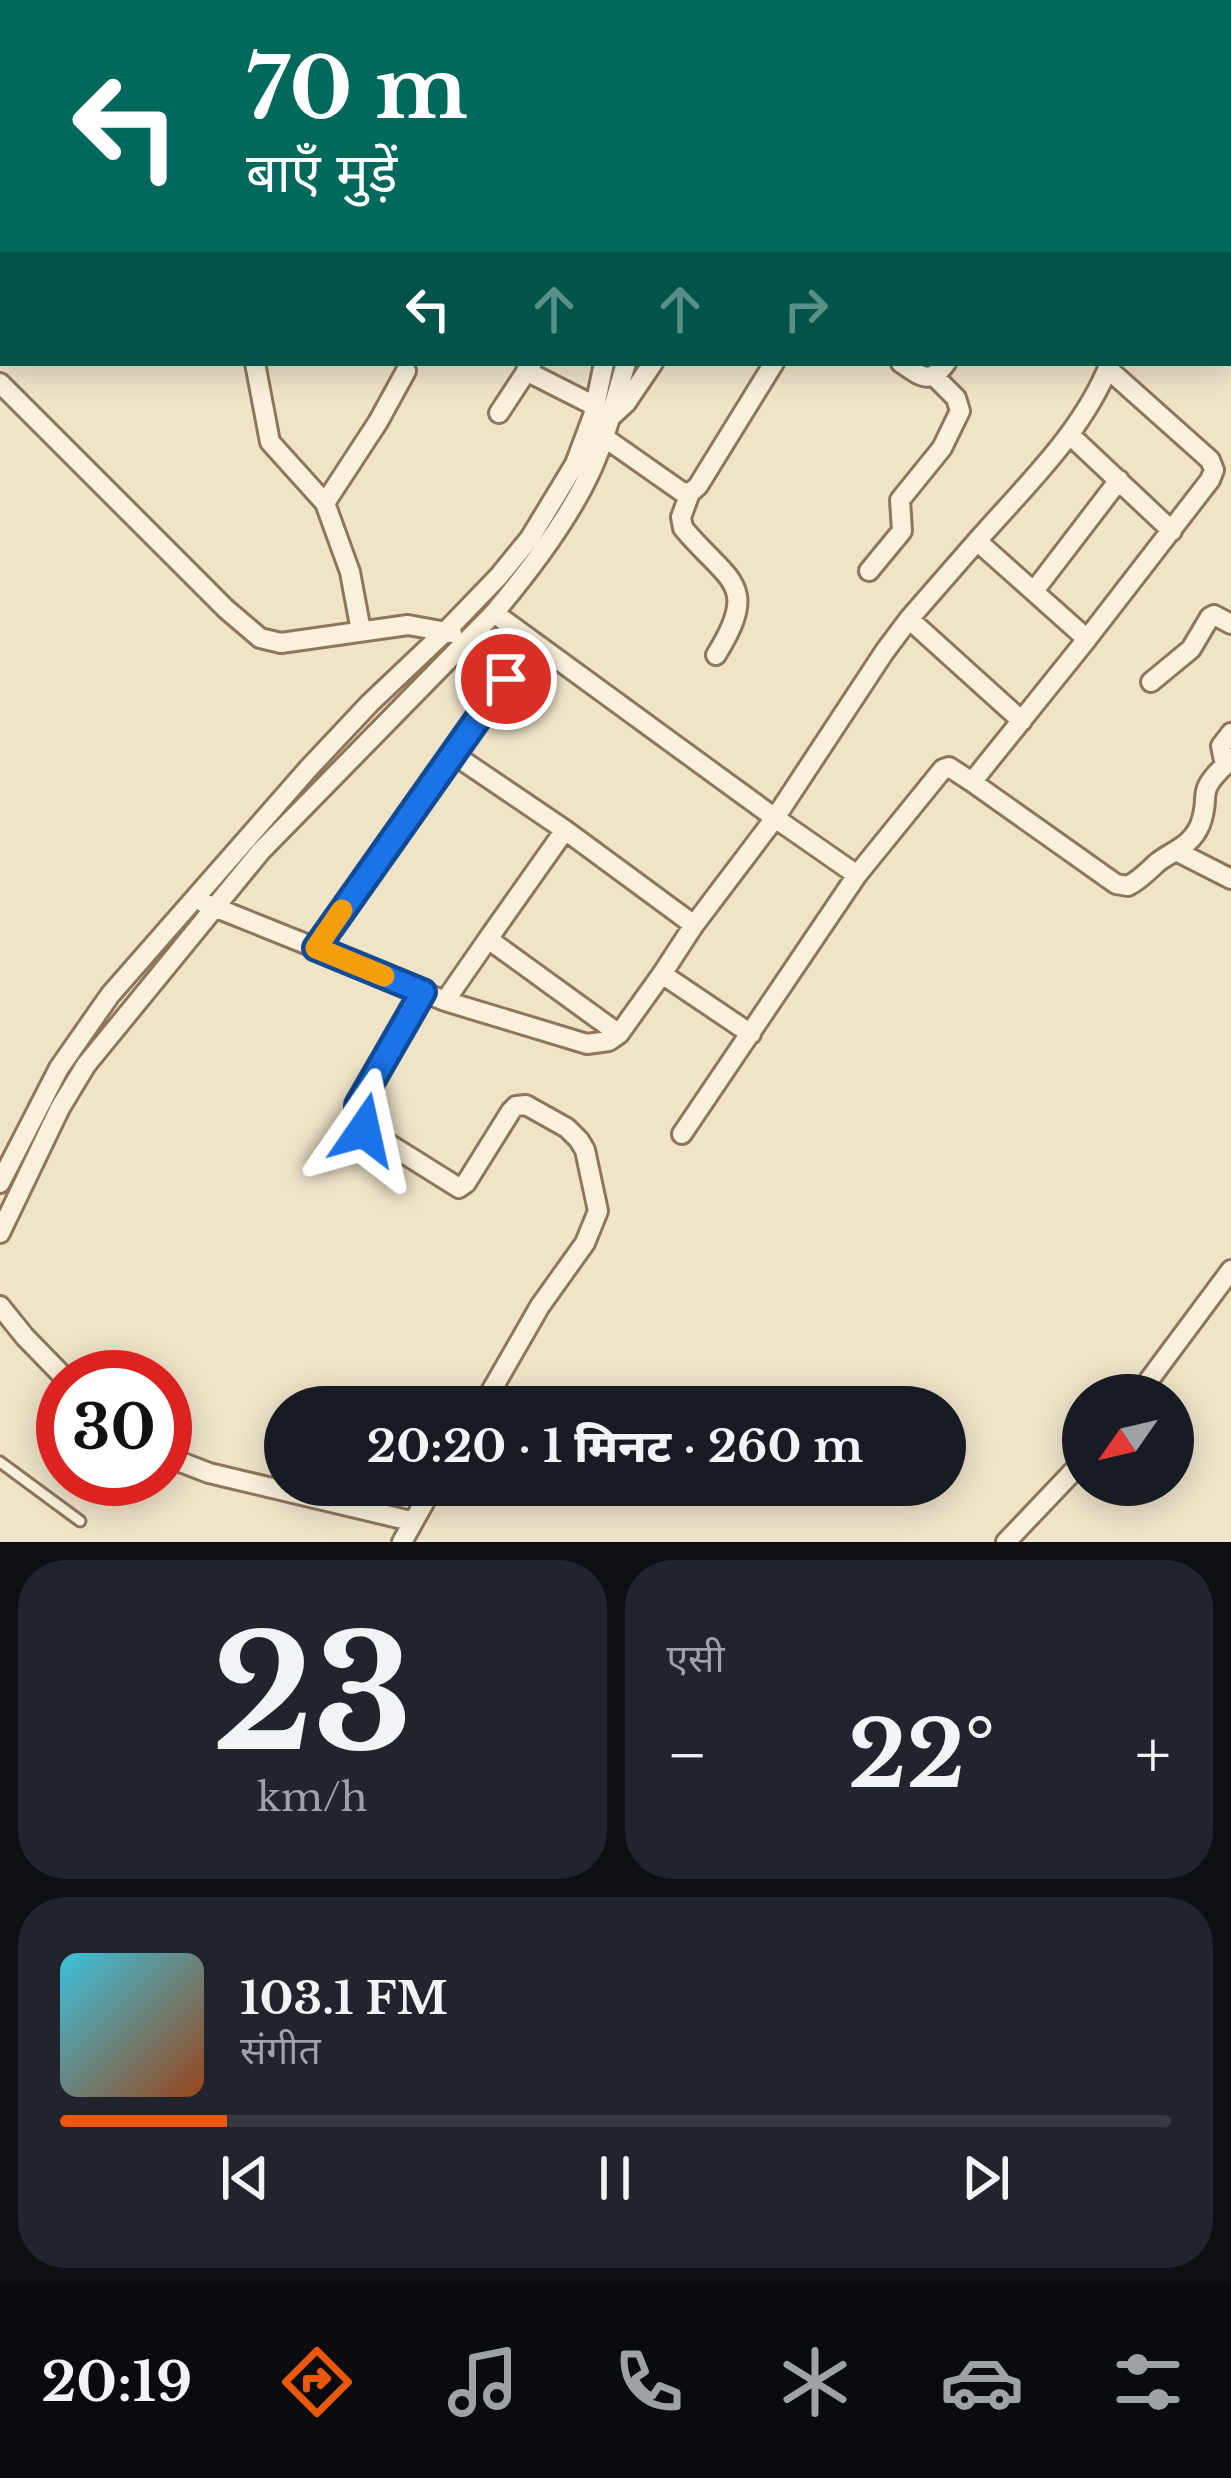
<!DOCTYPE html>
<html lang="hi">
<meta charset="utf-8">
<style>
:root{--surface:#171b24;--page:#20242c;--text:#f1f3f6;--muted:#9ea1a6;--line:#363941;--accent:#ea580c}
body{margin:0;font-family:"Libre Baskerville","Noto Sans Devanagari",serif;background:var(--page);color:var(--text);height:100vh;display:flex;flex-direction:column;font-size:45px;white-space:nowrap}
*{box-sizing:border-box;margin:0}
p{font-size:39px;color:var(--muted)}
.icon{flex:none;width:66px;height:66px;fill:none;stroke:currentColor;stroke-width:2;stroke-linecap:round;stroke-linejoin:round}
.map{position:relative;height:1542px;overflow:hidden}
.sheet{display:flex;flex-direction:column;gap:18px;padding:18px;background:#0d0f14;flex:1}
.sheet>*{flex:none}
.guide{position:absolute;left:0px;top:0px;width:1233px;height:366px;box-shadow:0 6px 30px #0003;background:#00695c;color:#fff;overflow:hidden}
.needle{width:78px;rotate:236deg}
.fabs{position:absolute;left:1062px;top:1374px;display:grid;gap:24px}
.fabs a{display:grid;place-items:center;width:132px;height:132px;border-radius:50%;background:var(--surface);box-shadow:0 6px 30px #0003;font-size:60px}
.speed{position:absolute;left:36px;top:1350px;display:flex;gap:24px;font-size:60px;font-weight:700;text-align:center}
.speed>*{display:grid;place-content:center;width:156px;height:156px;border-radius:50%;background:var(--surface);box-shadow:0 6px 30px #0003;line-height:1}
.speed .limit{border:18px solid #d22;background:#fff;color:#111}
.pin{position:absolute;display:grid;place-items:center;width:102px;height:102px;color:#fff;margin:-51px;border:6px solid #fff;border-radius:50%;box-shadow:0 3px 12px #0007}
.me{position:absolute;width:132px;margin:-66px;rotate:11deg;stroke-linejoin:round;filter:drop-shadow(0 0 9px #0008)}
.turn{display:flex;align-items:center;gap:42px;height:252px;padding:0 48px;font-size:54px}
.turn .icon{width:156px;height:156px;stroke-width:2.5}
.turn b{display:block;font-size:84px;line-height:102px}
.lanes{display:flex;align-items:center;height:114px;padding:0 48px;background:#0003;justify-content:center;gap:60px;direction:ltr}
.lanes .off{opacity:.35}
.big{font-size:90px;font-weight:800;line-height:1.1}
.sheet .card{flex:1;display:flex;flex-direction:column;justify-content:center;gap:18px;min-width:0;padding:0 42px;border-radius:48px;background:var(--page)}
.sheet .dial{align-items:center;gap:0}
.dial b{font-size:156px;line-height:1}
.song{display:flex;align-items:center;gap:36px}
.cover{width:144px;height:144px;border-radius:18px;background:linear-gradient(135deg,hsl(190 70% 55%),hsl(20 70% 35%))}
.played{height:12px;border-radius:6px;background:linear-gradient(90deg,var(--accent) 15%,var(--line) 15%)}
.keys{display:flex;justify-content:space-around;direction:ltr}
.heat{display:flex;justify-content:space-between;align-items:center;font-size:66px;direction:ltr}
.sheet .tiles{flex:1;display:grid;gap:18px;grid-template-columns:1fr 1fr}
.card:last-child{grid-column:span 2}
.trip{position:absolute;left:264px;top:1386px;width:702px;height:120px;border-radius:60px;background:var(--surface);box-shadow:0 6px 30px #0003;font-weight:800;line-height:120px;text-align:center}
.menu{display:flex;height:192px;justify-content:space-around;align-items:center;background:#090b0e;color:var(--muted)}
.menu .icon{width:84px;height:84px}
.menu .selected{color:var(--accent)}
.menu b{font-size:54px;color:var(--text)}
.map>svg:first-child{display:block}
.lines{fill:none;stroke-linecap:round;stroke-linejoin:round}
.service-casing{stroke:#8d765c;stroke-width:15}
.minor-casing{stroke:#8d765c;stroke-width:24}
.service{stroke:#faf1dc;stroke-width:9}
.minor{stroke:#faf1dc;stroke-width:18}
.route-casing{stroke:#114b97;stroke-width:30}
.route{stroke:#1a73e8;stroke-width:21}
.slow{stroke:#f59e0b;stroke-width:21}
</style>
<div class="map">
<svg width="1231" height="1542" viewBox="0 0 1231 1542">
<rect width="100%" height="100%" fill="#f0e4c8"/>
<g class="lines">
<defs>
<path id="service" d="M0,1462L80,1521"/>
<path id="minor" d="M35,0L39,3
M1035,0L1037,3
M53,3L56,0
M206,3L207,0
M938,3L944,0
M1230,89L1231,88
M0,147L3,149
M1230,206L1231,207
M1230,262L1231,263
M1230,285L1231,284
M0,326L3,323
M255,363L270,442L325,503L350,572L361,631
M901,363C921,376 929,386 946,363
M526,371L595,406
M0,383L226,609L260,638L281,643L408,625L452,633
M499,413L532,363
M612,416L626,403L653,363
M598,433L682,492L690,493L698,486L774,363
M1070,435L1172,531
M690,493L681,517L683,528C728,582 761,583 716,655
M325,503L378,422L406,371
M869,571L902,531L900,500L942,448L960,411L956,398L934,376
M1034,591L1119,480
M494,613L775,818L885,651L909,619L977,541
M909,619L1022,721
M1087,639L1210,480L1214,470L1210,460L1108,369
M532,642L453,754L565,830L694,925
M1151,682L1191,649L1210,617L1214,615L1231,624
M972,782L1116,884L1128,886C1140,880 1148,871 1158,862C1174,850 1191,846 1200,825C1212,793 1194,795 1225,765L1221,746L1231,733
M565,830L488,939L619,1034L662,974
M1180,853L1231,879
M204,903L316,948L453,754
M316,948L445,1001L488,939
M423,992L358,1105L356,1114L360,1126L459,1188L466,1183L511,1111L516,1106L526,1105L567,1128L579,1140L585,1150L598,1211L585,1243L540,1306L482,1407
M445,1001L587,1044L609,1041L619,1034
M751,1034L662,974L694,925L775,818L857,875L943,769L949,767L972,782L1087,639L977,541C1025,486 1083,432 1110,363
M682,1134L857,875
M0,1183L59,1068L110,995L308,769L370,703L446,631L499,576L530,538L575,464L593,416L604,363
M0,1233L60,1108L86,1065L261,851L494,613C532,568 577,509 598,454C609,425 617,393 626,363
M0,1306L25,1337L64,1377
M1138,1395L1231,1270
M165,1456L209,1473L411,1521
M402,1542L434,1485
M1006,1542L1083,1461"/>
</defs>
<use href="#service" class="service-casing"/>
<use href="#minor" class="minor-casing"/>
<use href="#service" class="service"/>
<use href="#minor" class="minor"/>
</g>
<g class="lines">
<defs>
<path id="route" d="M364,1130L358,1120V1105L423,992L316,948L506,679"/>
</defs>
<use href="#route" class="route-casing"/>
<use href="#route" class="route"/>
<path class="slow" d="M342,910L316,948L384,976"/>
</g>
</svg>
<div class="fabs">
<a><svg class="needle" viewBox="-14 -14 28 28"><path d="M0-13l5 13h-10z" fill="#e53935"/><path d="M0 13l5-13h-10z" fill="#9ea1a6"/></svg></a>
</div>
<div class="speed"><div class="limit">30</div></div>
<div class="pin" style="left:506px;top:679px;background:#d93025"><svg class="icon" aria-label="arrive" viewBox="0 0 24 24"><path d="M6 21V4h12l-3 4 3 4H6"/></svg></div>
<svg class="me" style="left:364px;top:1130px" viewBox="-20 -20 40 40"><path d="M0-17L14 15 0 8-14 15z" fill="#1a73e8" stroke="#fff" stroke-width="4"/></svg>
<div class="trip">20:20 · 1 मिनट · 260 m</div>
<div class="guide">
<div class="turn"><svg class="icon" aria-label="left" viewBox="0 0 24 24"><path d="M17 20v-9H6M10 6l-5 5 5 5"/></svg><div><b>70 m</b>बाएँ मुड़ें</div></div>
<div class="lanes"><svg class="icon" aria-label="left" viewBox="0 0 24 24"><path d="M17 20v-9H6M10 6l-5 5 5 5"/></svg><svg class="icon off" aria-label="ahead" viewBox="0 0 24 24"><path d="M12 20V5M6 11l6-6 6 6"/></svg><svg class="icon off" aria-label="ahead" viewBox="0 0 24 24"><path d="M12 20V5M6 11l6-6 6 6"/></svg><svg class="icon off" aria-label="right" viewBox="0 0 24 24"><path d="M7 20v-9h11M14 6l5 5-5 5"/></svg></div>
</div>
</div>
<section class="sheet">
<div class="tiles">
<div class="card dial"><b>23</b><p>km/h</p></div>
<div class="card"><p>एसी</p>
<div class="heat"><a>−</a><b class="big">22°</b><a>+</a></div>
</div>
<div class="card">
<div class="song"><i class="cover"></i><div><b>103.1 FM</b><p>संगीत</p></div></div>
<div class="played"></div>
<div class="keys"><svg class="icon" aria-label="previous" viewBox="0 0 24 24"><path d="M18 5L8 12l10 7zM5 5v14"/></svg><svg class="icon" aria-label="pause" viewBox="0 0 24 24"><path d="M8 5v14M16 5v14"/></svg><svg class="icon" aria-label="next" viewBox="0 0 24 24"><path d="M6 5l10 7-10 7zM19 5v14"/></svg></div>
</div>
</div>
</section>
<nav class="menu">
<b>20:19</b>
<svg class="icon selected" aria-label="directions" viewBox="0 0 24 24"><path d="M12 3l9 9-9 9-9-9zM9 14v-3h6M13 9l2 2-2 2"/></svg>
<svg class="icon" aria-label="music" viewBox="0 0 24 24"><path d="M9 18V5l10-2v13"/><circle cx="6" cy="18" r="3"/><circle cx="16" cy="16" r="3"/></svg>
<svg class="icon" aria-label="phone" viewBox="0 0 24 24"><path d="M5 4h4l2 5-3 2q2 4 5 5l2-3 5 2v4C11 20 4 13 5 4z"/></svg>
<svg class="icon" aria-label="climate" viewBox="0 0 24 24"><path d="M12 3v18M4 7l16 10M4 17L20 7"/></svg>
<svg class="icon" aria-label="car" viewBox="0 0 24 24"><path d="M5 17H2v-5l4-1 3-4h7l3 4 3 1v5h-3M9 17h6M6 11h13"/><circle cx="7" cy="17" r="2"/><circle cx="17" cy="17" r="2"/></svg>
<svg class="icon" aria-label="filters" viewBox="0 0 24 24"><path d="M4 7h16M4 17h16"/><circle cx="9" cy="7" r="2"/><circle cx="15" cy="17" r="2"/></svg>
</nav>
